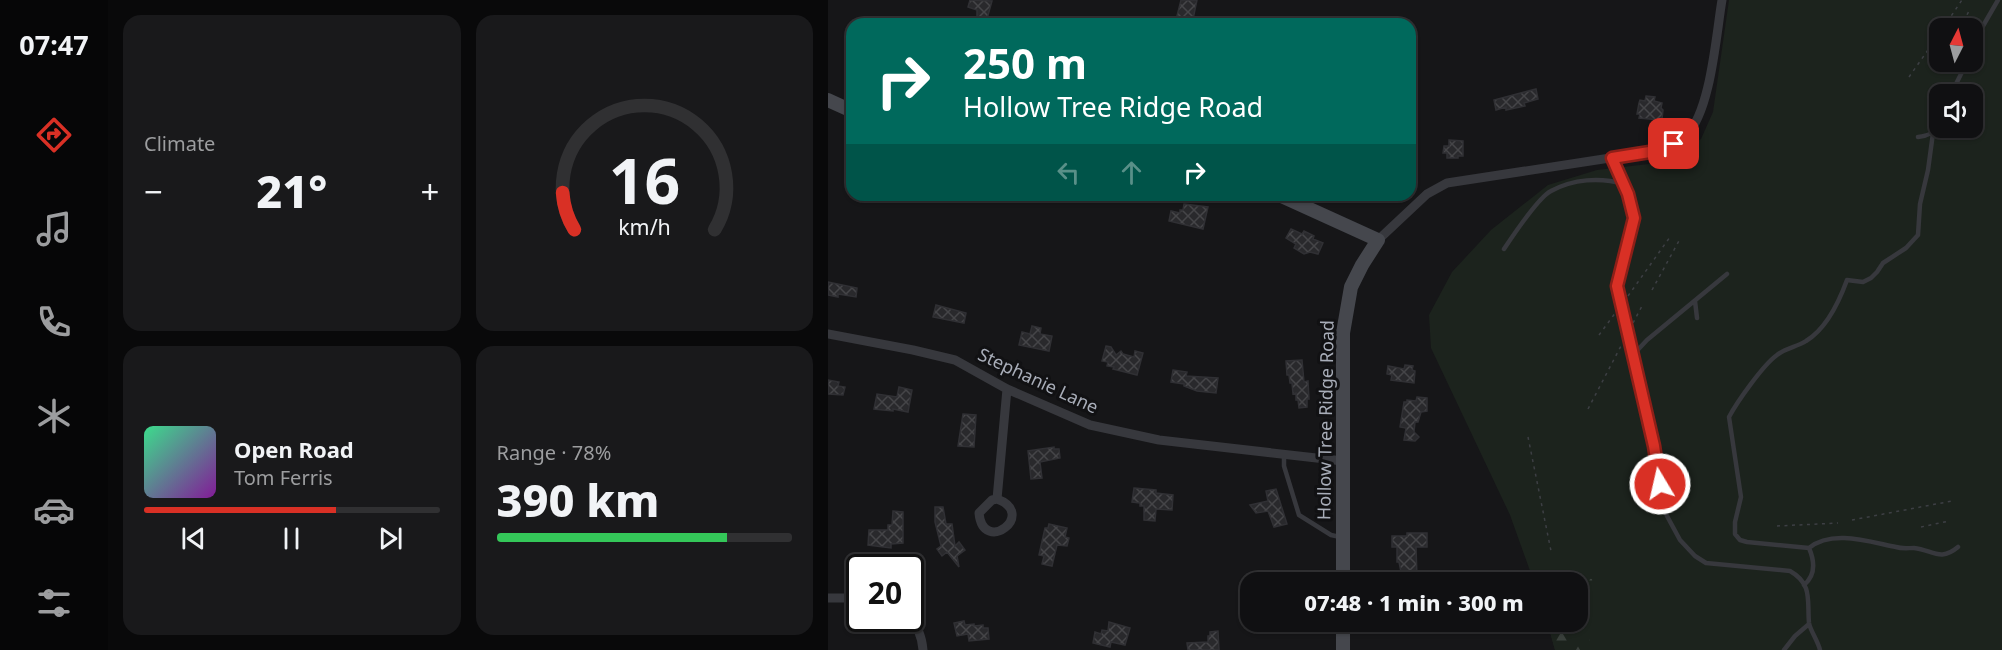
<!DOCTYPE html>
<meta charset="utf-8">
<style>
:root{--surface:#101012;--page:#19191b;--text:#f1f3f6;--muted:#9c9d9f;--line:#303032;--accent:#d93025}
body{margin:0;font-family:"Noto Sans",sans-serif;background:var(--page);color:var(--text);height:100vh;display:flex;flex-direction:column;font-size:22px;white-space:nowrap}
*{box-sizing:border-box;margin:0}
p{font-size:20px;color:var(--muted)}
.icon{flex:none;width:33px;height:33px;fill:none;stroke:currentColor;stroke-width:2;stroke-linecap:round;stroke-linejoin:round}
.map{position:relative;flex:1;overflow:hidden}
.details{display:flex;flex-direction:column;gap:15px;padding:15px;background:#09090a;width:720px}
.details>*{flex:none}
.top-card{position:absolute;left:18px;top:18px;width:570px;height:183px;border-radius:18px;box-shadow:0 2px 4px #0004,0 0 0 2px var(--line);background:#00695c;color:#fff;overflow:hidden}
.needle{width:39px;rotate:6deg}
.buttons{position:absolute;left:1101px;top:18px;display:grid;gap:12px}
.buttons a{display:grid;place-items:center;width:54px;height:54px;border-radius:12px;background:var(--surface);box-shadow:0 2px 4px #0004,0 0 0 2px var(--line);font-size:30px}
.speed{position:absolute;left:18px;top:554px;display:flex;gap:12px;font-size:30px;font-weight:700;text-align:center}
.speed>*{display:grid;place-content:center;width:78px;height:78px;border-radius:50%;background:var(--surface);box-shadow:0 2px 4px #0004,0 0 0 2px var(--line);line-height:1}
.speed .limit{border:3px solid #111;border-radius:9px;background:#fff;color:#111}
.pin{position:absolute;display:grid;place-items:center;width:51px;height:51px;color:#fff;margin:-26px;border-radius:12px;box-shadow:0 3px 9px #0006}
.me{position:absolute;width:66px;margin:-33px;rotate:351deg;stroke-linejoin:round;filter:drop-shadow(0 0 4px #0008)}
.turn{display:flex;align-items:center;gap:21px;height:126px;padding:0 18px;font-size:27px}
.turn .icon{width:78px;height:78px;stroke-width:2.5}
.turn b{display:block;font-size:42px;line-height:51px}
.lanes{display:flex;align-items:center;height:57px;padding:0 18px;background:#0003;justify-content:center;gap:30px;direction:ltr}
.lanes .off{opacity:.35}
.big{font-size:45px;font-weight:800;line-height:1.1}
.details .widget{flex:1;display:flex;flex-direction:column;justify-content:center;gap:9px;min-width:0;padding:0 21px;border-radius:18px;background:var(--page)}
.details .dial{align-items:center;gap:0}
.dial svg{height:156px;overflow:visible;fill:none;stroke:var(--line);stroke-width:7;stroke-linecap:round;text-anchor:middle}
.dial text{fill:var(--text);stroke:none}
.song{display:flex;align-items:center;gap:18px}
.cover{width:72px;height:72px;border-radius:9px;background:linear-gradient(135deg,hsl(150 70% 55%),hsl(290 70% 35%))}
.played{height:6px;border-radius:3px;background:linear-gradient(90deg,var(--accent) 65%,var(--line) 65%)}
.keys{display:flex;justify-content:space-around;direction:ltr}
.heat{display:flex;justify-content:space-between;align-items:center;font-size:33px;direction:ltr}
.charge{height:9px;border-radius:4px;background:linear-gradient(90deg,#34c759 78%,var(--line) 0)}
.details .tiles{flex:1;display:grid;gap:15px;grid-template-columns:repeat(2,1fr)}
.trip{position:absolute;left:412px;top:572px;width:348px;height:60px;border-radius:18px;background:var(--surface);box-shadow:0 2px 4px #0004,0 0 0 2px var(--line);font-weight:800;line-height:60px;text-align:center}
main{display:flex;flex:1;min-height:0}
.dock{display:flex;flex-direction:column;width:108px;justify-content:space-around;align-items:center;background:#060607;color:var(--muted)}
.dock .icon{width:42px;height:42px}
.dock .selected{color:var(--accent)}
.dock b{font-size:27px;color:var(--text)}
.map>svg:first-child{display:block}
.grass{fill:#1c231d;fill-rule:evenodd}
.forest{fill:url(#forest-firs)}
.building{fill:url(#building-cross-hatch);stroke:#303034;stroke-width:1.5}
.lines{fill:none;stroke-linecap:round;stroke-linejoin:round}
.path{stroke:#3d3f44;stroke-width:1.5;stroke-dasharray:3 4.5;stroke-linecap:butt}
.lane{stroke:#37383d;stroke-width:4.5}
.street{stroke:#37383d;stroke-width:9}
.secondary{stroke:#45474d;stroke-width:14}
.route-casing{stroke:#8d1f18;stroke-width:15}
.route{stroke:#d93025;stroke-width:10}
.labels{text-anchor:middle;stroke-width:6;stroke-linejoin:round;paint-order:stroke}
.street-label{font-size:18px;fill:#a8adb8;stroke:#111113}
</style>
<main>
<nav class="dock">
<b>07:47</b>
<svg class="icon selected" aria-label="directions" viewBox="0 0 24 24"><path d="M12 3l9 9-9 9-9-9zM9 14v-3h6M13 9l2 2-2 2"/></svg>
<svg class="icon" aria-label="music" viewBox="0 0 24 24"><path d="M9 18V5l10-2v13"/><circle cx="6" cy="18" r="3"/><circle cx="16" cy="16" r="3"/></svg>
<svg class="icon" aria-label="phone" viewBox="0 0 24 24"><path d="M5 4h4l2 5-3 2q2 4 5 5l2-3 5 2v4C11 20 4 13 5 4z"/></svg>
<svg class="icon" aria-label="climate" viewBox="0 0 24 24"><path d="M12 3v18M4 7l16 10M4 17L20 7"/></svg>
<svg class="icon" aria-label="car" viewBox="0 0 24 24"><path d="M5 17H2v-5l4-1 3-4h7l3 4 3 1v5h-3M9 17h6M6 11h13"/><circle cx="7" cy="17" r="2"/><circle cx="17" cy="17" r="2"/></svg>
<svg class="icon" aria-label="filters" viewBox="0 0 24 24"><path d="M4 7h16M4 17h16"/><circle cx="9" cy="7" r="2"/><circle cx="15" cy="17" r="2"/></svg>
</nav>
<section class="details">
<div class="tiles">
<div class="widget"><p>Climate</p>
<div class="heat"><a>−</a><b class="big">21°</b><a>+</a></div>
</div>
<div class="widget dial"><svg viewBox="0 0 100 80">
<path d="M14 69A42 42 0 1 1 86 69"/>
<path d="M14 69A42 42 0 0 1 8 50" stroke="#d93025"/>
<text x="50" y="56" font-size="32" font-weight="700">16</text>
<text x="50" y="72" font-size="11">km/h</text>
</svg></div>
<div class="widget">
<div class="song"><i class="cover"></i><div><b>Open Road</b><p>Tom Ferris</p></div></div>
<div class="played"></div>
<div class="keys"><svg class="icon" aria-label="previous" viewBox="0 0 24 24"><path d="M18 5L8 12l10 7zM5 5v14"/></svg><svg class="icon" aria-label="pause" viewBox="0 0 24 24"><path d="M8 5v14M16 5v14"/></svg><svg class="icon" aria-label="next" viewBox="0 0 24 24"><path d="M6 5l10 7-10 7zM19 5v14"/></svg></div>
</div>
<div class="widget"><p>Range · 78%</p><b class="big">390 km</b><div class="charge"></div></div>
</div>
</section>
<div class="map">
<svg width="1174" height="650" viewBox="0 0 1174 650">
<defs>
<pattern id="forest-firs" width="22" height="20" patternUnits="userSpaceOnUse" patternTransform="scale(1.5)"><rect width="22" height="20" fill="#1c231d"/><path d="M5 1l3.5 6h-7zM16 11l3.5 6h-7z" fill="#3a403c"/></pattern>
<pattern id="building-cross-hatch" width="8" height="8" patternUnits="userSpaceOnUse" patternTransform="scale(1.5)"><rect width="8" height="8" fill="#29292c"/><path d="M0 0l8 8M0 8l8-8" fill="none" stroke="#454548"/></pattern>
</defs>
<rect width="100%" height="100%" fill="#161618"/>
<path class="grass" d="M901,0H1174V650H727L719,621H750V582H706L682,515L603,348L601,315L624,272L663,230L720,185L769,170L838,162L873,139L885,112ZM1112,28H1144V62H1112ZM1112,94H1144V128H1112Z"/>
<path class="forest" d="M749,578L764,579L766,598L754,612L762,637L760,650H727L719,621H750Z"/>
<path class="building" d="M142,0L164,1L159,19L149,17V10L140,7Z
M353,0H369L364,24H347Z
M708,89L710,99L696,103L697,106L678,110V107L668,110L666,100Z
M818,96L827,97L826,101L834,103L833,108L835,110L834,119L832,120L811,118L812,114H809L811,103L812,100L817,101Z
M621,140L635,141V156H630V158H619V153H615L616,146H621Z
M356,204L380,207L375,229L341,221L343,211L352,213V210H355Z
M463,229L474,234L476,231L486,236L485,239L495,243L490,254L482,252L476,254L466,248L468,244L458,238Z
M0,282L29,288L28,297L10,294V297L0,295Z
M108,305L138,313L136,323L105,317Z
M204,326L213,328L212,334L224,336L221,351L191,345L194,332L202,334Z
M278,346L283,347L288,355L293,351L295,354L306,357L307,351L315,353L309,375L285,369L286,367L279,366L280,362L274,361Z
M474,360L476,382L480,381L481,399H479V407L471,408L470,400H468V393L465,394L464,383H462L461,375H459L458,361Z
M577,365L585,366L584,370L587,371L586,383L563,380L564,375L559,374L560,366L576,369Z
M345,370L359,372L358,376L390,378L388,393L369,391L356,386V384L343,382Z
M0,380L11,382L10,386L17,387L15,395L0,394Z
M71,387L84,390L80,412L65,409V411L46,409L49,394L69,397Z
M589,397L599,398V411L593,412L590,422H587L586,432L591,437L587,441L576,440L578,428L572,427L576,402H579V400L588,401Z
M135,414L148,415L146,447L130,446Z
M226,447V449H231L232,458L212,462L214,478L203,479L200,451Z
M853,487L855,501L840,504L838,489Z
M306,488L328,490V493L345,495L344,510L328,509L327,521L316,520V506H312V503L304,502Z
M448,489L459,524L446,527L440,511L428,513L422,505L440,501L438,491Z
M107,507H115L118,524H124L127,546L131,542L137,550L129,556L131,567L119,552L114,556L109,549L113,546L107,522Z
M65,511L75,512V543L63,544V548L40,545L41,530H60V525H64Z
M221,524L239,528L237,537L241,538L239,546L229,545L224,566L214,564L216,556L211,555L217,528H220Z
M579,533H599V547H588L589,577H574L571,562H569V547H564V536H579Z
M136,621L137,625L146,624V626L155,625V628H160L161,639L141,641L140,634L129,636L126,623Z
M281,622L302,628L297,645L283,642L282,647L265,643L267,632L273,634L274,630L280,631Z
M390,631L391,650H360L359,643L380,642V636H382V632Z"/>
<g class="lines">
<path class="path" d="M1115,28L1134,0
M1132,28L1141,11
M1081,77L1112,33
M824,290L852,239
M800,296L842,237
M805,323L814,306
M771,335L788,312
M760,409L794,344
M700,437L723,551
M1024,520L1124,501
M949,526L1010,523
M1093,527L1121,521"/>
<path class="lane" d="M1144,45L1170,0
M1123,94L1135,70L1136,62
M1090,137C1100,136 1107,133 1112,124
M785,158L800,194L806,218L789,286L826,446L833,497L839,516L852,540L867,556L878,563L962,571C985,584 979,601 981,623C982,630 990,641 992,650
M676,249C684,237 711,197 723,191C745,179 772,177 796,184
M867,301L869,318
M805,355L819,340L899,274
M456,454V466L471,515L503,535L512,537
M981,548C1004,529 1042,542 1068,547C1074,549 1080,548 1086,548C1105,550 1112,562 1130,547
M976,585C988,575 987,562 981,548L919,542L912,540L907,534V522L913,497L901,417C909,402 935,365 949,355C957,348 969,347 978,341C998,329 1011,302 1019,280L1035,282L1043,278L1049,272L1055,263L1078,248L1090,235L1092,204L1100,170L1105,133
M956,650L967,636L981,624"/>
<path class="street" d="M550,240L599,194L619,183L834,150C842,146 852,142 858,136C883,111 888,35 894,0
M0,334L85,350L127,360L179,389L262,425L331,440L515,461
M169,499L164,500L151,513C155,556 210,514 169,499L179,389
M0,598H32
M81,618C90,626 94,638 95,650"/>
<path class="secondary" d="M0,100L24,111
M451,195L550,240L534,265L523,287L515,333V582
M515,650V621"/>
</g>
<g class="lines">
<defs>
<path id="route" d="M832,484L826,446L789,286L806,218L800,194L784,158L834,150L846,144"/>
</defs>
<use href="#route" class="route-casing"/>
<use href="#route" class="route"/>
</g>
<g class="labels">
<g class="street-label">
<text transform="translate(210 381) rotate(25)" y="6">Stephanie Lane</text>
<text transform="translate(498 420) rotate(-89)" y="6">Hollow Tree Ridge Road</text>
</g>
</g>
</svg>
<div class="buttons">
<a><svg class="needle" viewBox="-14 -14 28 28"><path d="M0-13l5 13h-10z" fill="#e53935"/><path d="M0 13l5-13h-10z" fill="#9c9d9f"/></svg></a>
<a><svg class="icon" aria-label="sound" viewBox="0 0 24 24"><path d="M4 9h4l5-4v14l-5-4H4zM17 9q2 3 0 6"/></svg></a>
</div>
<div class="speed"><div class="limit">20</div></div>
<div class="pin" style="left:846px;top:144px;background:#d93025"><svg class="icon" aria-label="arrive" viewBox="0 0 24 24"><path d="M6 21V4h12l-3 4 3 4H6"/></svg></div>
<svg class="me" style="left:832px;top:484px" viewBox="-20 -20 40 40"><circle r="17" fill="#d93025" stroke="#fff" stroke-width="3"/><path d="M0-11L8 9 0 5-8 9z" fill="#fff"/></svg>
<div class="trip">07:48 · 1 min · 300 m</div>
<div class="top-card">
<div class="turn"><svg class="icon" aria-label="right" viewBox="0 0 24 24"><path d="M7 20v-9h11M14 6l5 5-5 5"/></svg><div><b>250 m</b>Hollow Tree Ridge Road</div></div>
<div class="lanes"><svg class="icon off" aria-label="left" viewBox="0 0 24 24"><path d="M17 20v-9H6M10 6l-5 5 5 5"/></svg><svg class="icon off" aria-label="ahead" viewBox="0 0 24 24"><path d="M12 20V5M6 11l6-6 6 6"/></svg><svg class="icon" aria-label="right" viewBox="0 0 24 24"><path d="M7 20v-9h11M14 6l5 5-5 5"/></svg></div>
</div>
</div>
</main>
